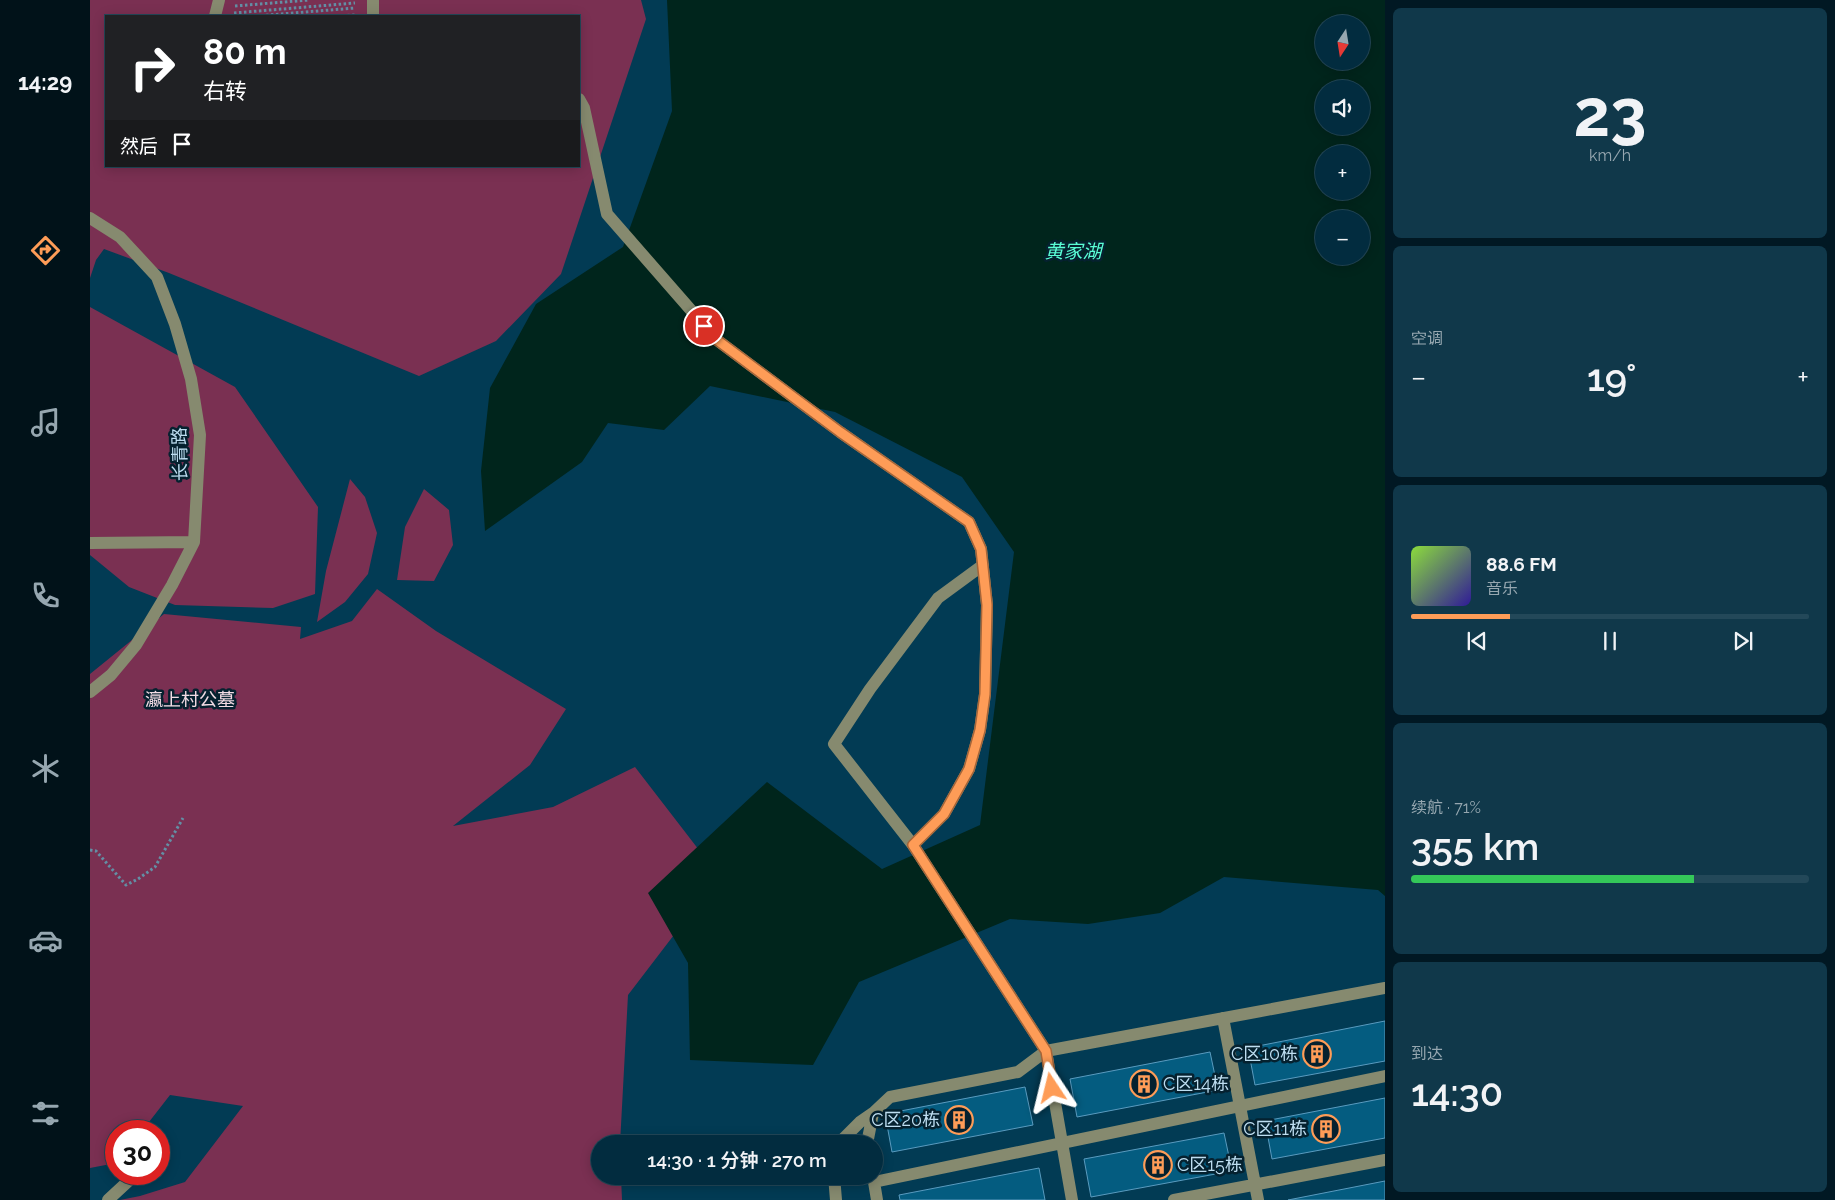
<!DOCTYPE html>
<html lang="zh">
<meta charset="utf-8">
<style>
:root{--surface:#022c3f;--page:#10384a;--text:#f1f3f6;--muted:#96a7b0;--line:#234859;--accent:#fe9c57}
body{margin:0;font-family:Raleway,"Noto Sans SC",sans-serif;background:var(--page);color:var(--text);height:100vh;display:flex;flex-direction:column;font-size:19px;white-space:nowrap}
*{box-sizing:border-box;margin:0}
p{font-size:16px;color:var(--muted)}
.icon{flex:none;width:28px;height:28px;fill:none;stroke:currentColor;stroke-width:2;stroke-linecap:round;stroke-linejoin:round}
.map{position:relative;flex:1;overflow:hidden}
.drawer{display:flex;flex-direction:column;gap:8px;padding:8px;background:#011823;width:450px}
.drawer>*{flex:none}
.top-card{position:absolute;left:15px;top:15px;width:475px;height:152px;border-radius:0px;box-shadow:0 2px 12px #0003,0 0 0 1px var(--line);background:#202124;color:#fff;overflow:hidden}
.needle{width:32px;rotate:192deg}
.tools{position:absolute;left:1225px;top:15px;display:grid;gap:10px}
.tools a{display:grid;place-items:center;width:55px;height:55px;border-radius:50%;background:var(--surface);box-shadow:0 2px 12px #0003,0 0 0 1px var(--line);font-size:25px}
.speed{position:absolute;left:15px;top:1120px;display:flex;gap:10px;font-size:25px;font-weight:700;text-align:center}
.speed>*{display:grid;place-content:center;width:65px;height:65px;border-radius:50%;background:var(--surface);box-shadow:0 2px 12px #0003,0 0 0 1px var(--line);line-height:1}
.speed .limit{border:8px solid #d22;background:#fff;color:#111}
.pin{position:absolute;display:grid;place-items:center;width:42px;height:42px;color:#fff;margin:-21px;border:2px solid #fff;border-radius:50%;box-shadow:0 1px 5px #0007}
.me{position:absolute;width:55px;margin:-28px;rotate:350deg;stroke-linejoin:round;filter:drop-shadow(0 0 4px #0008)}
.turn{display:flex;align-items:center;gap:18px;height:105px;padding:0 15px;font-size:22px}
.turn .icon{width:65px;height:65px;stroke-width:2.5}
.turn b{display:block;font-size:35px;line-height:42px}
.then{display:flex;align-items:center;height:48px;padding:0 15px;background:#0003;gap:10px;font-size:19px}
.big{font-size:38px;font-weight:600;line-height:1.1}
.drawer .card{flex:1;display:flex;flex-direction:column;justify-content:center;gap:8px;min-width:0;padding:0 18px;border-radius:8px;background:var(--page)}
.drawer .dial{align-items:center;gap:0}
.dial b{font-size:65px;line-height:1}
.song{display:flex;align-items:center;gap:15px}
.cover{width:60px;height:60px;border-radius:8px;background:linear-gradient(135deg,hsl(90 70% 55%),hsl(250 70% 35%))}
.played{height:5px;border-radius:2px;background:linear-gradient(90deg,var(--accent) 25%,var(--line) 25%)}
.keys{display:flex;justify-content:space-around;direction:ltr}
.heat{display:flex;justify-content:space-between;align-items:center;font-size:28px;direction:ltr}
.charge{height:8px;border-radius:4px;background:linear-gradient(90deg,#34c759 71%,var(--line) 0)}
.trip{position:absolute;left:501px;top:1135px;width:292px;height:50px;border-radius:25px;background:var(--surface);box-shadow:0 2px 12px #0003,0 0 0 1px var(--line);font-weight:600;line-height:50px;text-align:center}
main{display:flex;flex:1;min-height:0}
.tabs{display:flex;flex-direction:column;width:90px;justify-content:space-around;align-items:center;background:#011219;color:var(--muted)}
.tabs .icon{width:35px;height:35px}
.tabs .current{color:var(--accent)}
.tabs b{font-size:22px;color:var(--text)}
.map>svg:first-child{display:block}
.green{fill:#7a3052;fill-rule:evenodd}
.water{fill:#00251c;fill-rule:evenodd}
.building{fill:#045c80;stroke:#5a9bbf}
.lines{fill:none;stroke-linecap:round;stroke-linejoin:round}
.path{stroke:#638fa5;stroke-width:3;stroke-dasharray:2.5 2.5;stroke-linecap:butt}
.minor{stroke:#868a6f;stroke-width:12}
.route-casing{stroke:#a56539;stroke-width:12}
.route{stroke:#fe9c57;stroke-width:9}
.labels{text-anchor:middle;stroke-width:5;stroke-linejoin:round;paint-order:stroke}
.street-label{font-size:18px;fill:#bedef1;stroke:#05212f}
.park-label{font-size:18px;fill:#f3dbe4;stroke:#05212f}
.poi-label{font-size:18px;fill:#bedef1;stroke:#05212f;text-anchor:end}
.water-label{font-size:19px;font-style:italic;fill:#5afdd6;stroke:#05212f}
</style>
<main>
<nav class="tabs">
<b>14:29</b>
<svg class="icon current" aria-label="directions" viewBox="0 0 24 24"><path d="M12 3l9 9-9 9-9-9zM9 14v-3h6M13 9l2 2-2 2"/></svg>
<svg class="icon" aria-label="music" viewBox="0 0 24 24"><path d="M9 18V5l10-2v13"/><circle cx="6" cy="18" r="3"/><circle cx="16" cy="16" r="3"/></svg>
<svg class="icon" aria-label="phone" viewBox="0 0 24 24"><path d="M5 4h4l2 5-3 2q2 4 5 5l2-3 5 2v4C11 20 4 13 5 4z"/></svg>
<svg class="icon" aria-label="climate" viewBox="0 0 24 24"><path d="M12 3v18M4 7l16 10M4 17L20 7"/></svg>
<svg class="icon" aria-label="car" viewBox="0 0 24 24"><path d="M5 17H2v-5l4-1 3-4h7l3 4 3 1v5h-3M9 17h6M6 11h13"/><circle cx="7" cy="17" r="2"/><circle cx="17" cy="17" r="2"/></svg>
<svg class="icon" aria-label="filters" viewBox="0 0 24 24"><path d="M4 7h16M4 17h16"/><circle cx="9" cy="7" r="2"/><circle cx="15" cy="17" r="2"/></svg>
</nav>
<div class="map">
<svg width="1295" height="1200" viewBox="0 0 1295 1200">
<rect width="100%" height="100%" fill="#023b54"/>
<path class="green" d="M0,0H551L556,19L471,274L406,341L329,376L79,273L14,249L6,260L0,278ZM16,16H489V166H16Z
M0,307L145,387L228,507L225,594L183,608L85,605L39,587L0,555Z
M260,479L275,497L287,533L278,574L255,602L227,622L236,571Z
M334,489L359,510L363,545L344,581L307,580L315,527Z
M287,589L346,631L476,709L440,765L363,826L463,807L545,767L629,876L538,995L530,1144H510V1176H531L532,1200H30L50,1196L95,1182L153,1106L80,1095L52,1131H26V1163L0,1168V674L74,614L211,627L210,639L262,621Z"/>
<path class="water" d="M577,0H1295V896L1288,890L1134,877L1070,913L998,924L920,919L769,982L723,1065L600,1060L598,963L558,893L677,782L792,869L890,825L924,552L872,477L745,412L620,386L574,430L518,423L492,462L395,531L391,471L400,388L446,304L533,247L582,111ZM1234,24H1271V61H1234ZM1234,89H1271V126H1234ZM1234,154H1271V191H1234ZM1234,219H1271V256H1234Z"/>
<path class="building" d="M1295,1021V1061L1165,1085L1158,1048Z
M1120,1052L1128,1090L987,1117L980,1079Z
M935,1087L943,1125L802,1152L795,1114Z
M1295,1098V1138L1182,1159L1175,1121Z
M1134,1133L1142,1171L1001,1197L994,1159Z
M949,1168L955,1200H810L809,1195Z
M1295,1181V1200H1198Z"/>
<g class="lines">
<path class="path" d="M145,6L219,0
M144,13L265,3
M166,16L265,8
M247,16L265,15
M0,850L6,851L36,885L48,879L65,867L93,818"/>
<path class="minor" d="M125,16L129,0
M283,16V0
M489,99L494,108L517,214L627,340L750,432L879,522L891,549L897,605L895,694L890,730L879,769L854,814L823,845L956,1051L928,1072L800,1097L783,1113L777,1144
M0,218L30,237L67,277L85,324L101,379L110,435L104,542L82,585L46,645L21,675L0,692
M0,543L104,542
M823,845L744,744L780,689L848,598L893,565
M1133,1018L1168,1200
M748,1144L770,1122L783,1113
M744,1176L746,1200
M783,1176L787,1200
M784,1182L1295,1076
M18,1200L46,1174
M982,1200L956,1051L1295,988
M1084,1200L1295,1160"/>
</g>
<g class="lines">
<defs>
<path id="route" d="M614,326L627,340L750,432L879,522L891,549L897,605L895,694L890,730L879,769L854,814L823,845L956,1051L962,1088"/>
</defs>
<use href="#route" class="route-casing"/>
<use href="#route" class="route"/>
</g>
<defs>
<symbol id="building-ring" viewBox="-11 -11 22 22"><circle r="9.5" fill="#05212f" stroke="#fe9c57" stroke-width="1.5"/><path d="M-4-6H4V6H1V3H-1V6H-4ZM-2.5-4.3h1.7v1.8h-1.7ZM.8-4.3h1.7v1.8H.8ZM-2.5-1h1.7V.8h-1.7ZM.8-1h1.7V.8H.8Z" fill="#fe9c57"/></symbol>
</defs>
<g fill-rule="evenodd">
<use href="#building-ring" x="1211" y="1038" width="32" height="32"/>
<use href="#building-ring" x="1038" y="1068" width="32" height="32"/>
<use href="#building-ring" x="853" y="1104" width="32" height="32"/>
<use href="#building-ring" x="1220" y="1113" width="32" height="32"/>
<use href="#building-ring" x="1052" y="1149" width="32" height="32"/>
</g>
<g class="labels">
<g class="street-label">
<text transform="translate(90 454) rotate(-91)" y="6">长青路</text>
</g>
<g class="park-label">
<text x="100" y="706">瀛上村公墓</text>
</g>
<g class="poi-label">
<text x="1208" y="1060">C区10栋</text>
<text x="1073" y="1090" text-anchor="start">C区14栋</text>
<text x="850" y="1126">C区20栋</text>
<text x="1217" y="1135">C区11栋</text>
<text x="1087" y="1171" text-anchor="start">C区15栋</text>
</g>
<g class="water-label">
<text x="983" y="258">黄家湖</text>
</g>
</g>
</svg>
<div class="tools">
<a><svg class="needle" viewBox="-14 -14 28 28"><path d="M0-13l5 13h-10z" fill="#e53935"/><path d="M0 13l5-13h-10z" fill="#96a7b0"/></svg></a>
<a><svg class="icon" aria-label="sound" viewBox="0 0 24 24"><path d="M4 9h4l5-4v14l-5-4H4zM17 9q2 3 0 6"/></svg></a>
<a>+</a>
<a>−</a>
</div>
<div class="speed"><div class="limit">30</div></div>
<div class="pin" style="left:614px;top:326px;background:#d93025"><svg class="icon" aria-label="arrive" viewBox="0 0 24 24"><path d="M6 21V4h12l-3 4 3 4H6"/></svg></div>
<svg class="me" style="left:962px;top:1088px" viewBox="-20 -20 40 40"><path d="M0-17L14 15 0 8-14 15z" fill="#fe9c57" stroke="#fff" stroke-width="4"/></svg>
<div class="trip">14:30 · 1 分钟 · 270 m</div>
<div class="top-card">
<div class="turn"><svg class="icon" aria-label="right" viewBox="0 0 24 24"><path d="M7 20v-9h11M14 6l5 5-5 5"/></svg><div><b>80 m</b>右转</div></div>
<div class="then">然后<svg class="icon" aria-label="arrive" viewBox="0 0 24 24"><path d="M6 21V4h12l-3 4 3 4H6"/></svg></div>
</div>
</div>
<section class="drawer">
<div class="card dial"><b>23</b><p>km/h</p></div>
<div class="card"><p>空调</p>
<div class="heat"><a>−</a><b class="big">19°</b><a>+</a></div>
</div>
<div class="card">
<div class="song"><i class="cover"></i><div><b>88.6 FM</b><p>音乐</p></div></div>
<div class="played"></div>
<div class="keys"><svg class="icon" aria-label="previous" viewBox="0 0 24 24"><path d="M18 5L8 12l10 7zM5 5v14"/></svg><svg class="icon" aria-label="pause" viewBox="0 0 24 24"><path d="M8 5v14M16 5v14"/></svg><svg class="icon" aria-label="next" viewBox="0 0 24 24"><path d="M6 5l10 7-10 7zM19 5v14"/></svg></div>
</div>
<div class="card"><p>续航 · 71%</p><b class="big">355 km</b><div class="charge"></div></div>
<div class="card"><p>到达</p><b class="big">14:30</b></div>
</section>
</main>
